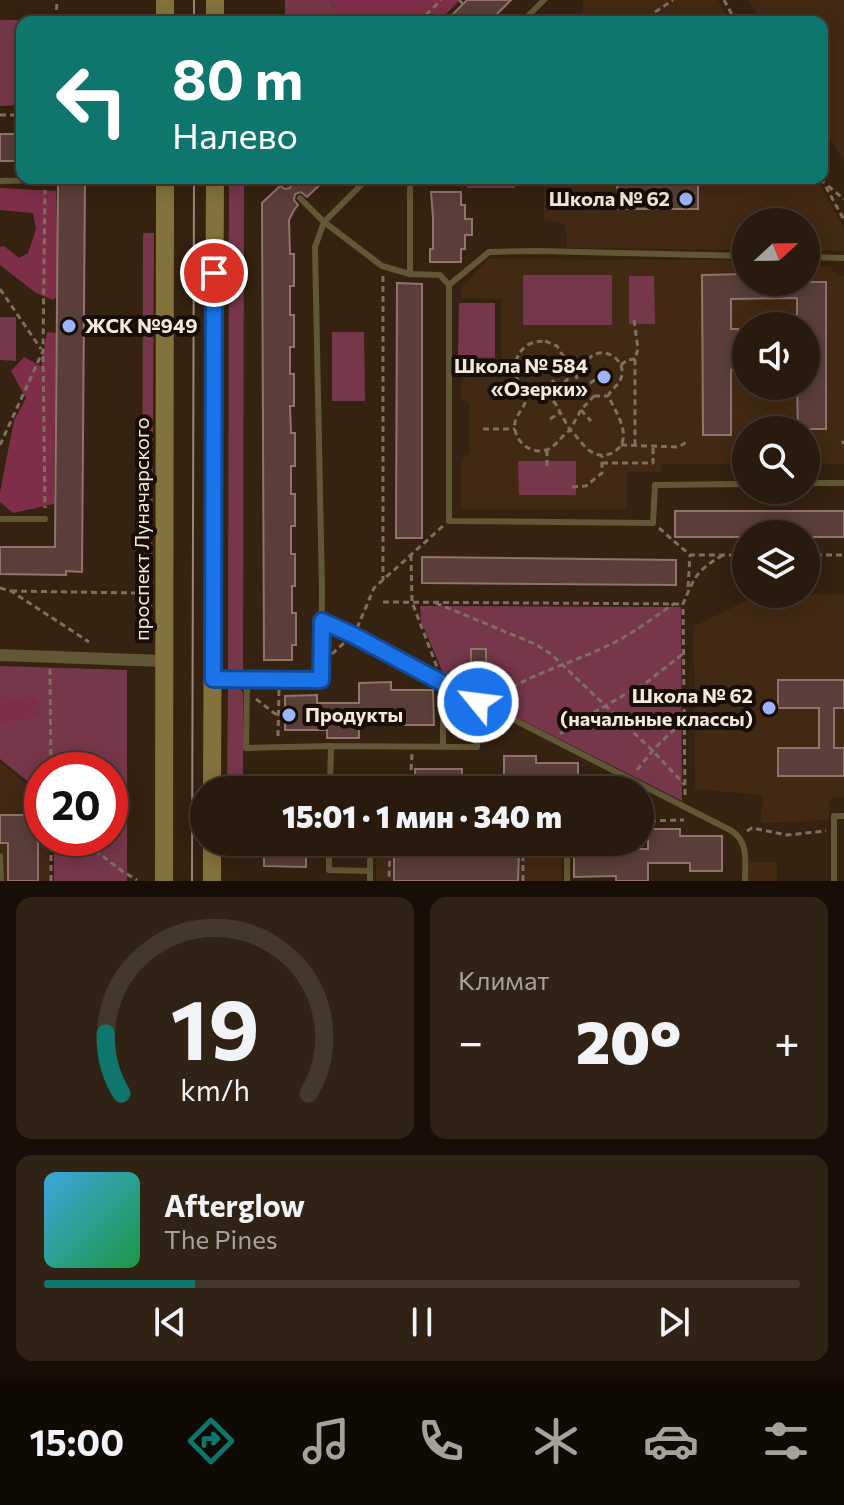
<!DOCTYPE html>
<html lang="ru">
<meta charset="utf-8">
<style>
:root{--surface:#281a0c;--page:#302315;--text:#f1f3f6;--muted:#a5a19d;--line:#44382d;--accent:#0f766e}
body{margin:0;font-family:Commissioner,sans-serif;background:var(--page);color:var(--text);height:100vh;display:flex;flex-direction:column;font-size:30px;white-space:nowrap}
*{box-sizing:border-box;margin:0}
p{font-size:26px;color:var(--muted)}
.icon{flex:none;width:44px;height:44px;fill:none;stroke:currentColor;stroke-width:2;stroke-linecap:round;stroke-linejoin:round}
.map{position:relative;height:881px;overflow:hidden}
.side{display:flex;flex-direction:column;gap:16px;padding:16px;background:#160e07;flex:1}
.side>*{flex:none}
.top-card{position:absolute;left:16px;top:16px;width:812px;height:168px;border-radius:16px;box-shadow:0 4px 20px #0003,0 0 0 2px var(--line);background:#0f766e;color:#fff;overflow:hidden}
.needle{width:52px;rotate:68deg}
.buttons{position:absolute;left:732px;top:208px;display:grid;gap:16px}
.buttons a{display:grid;place-items:center;width:88px;height:88px;border-radius:50%;background:var(--surface);box-shadow:0 4px 20px #0003,0 0 0 2px var(--line);font-size:40px}
.speed{position:absolute;left:24px;top:752px;display:flex;gap:16px;font-size:40px;font-weight:700;text-align:center}
.speed>*{display:grid;place-content:center;width:104px;height:104px;border-radius:50%;background:var(--surface);box-shadow:0 4px 20px #0003,0 0 0 2px var(--line);line-height:1}
.speed .limit{border:12px solid #d22;background:#fff;color:#111}
.pin{position:absolute;display:grid;place-items:center;width:68px;height:68px;color:#fff;margin:-34px;border:4px solid #fff;border-radius:50%;box-shadow:0 2px 8px #0007}
.me{position:absolute;width:88px;margin:-44px;rotate:299deg;stroke-linejoin:round;filter:drop-shadow(0 0 6px #0008)}
.turn{display:flex;align-items:center;gap:28px;height:168px;padding:0 24px;font-size:36px}
.turn .icon{width:104px;height:104px;stroke-width:2.5}
.turn b{display:block;font-size:56px;line-height:68px}
.big{font-size:60px;font-weight:800;line-height:1.1}
.side .tile{flex:1;display:flex;flex-direction:column;justify-content:center;gap:12px;min-width:0;padding:0 28px;border-radius:16px;background:var(--page)}
.side .dial{align-items:center;gap:0}
.dial svg{height:208px;overflow:visible;fill:none;stroke:var(--line);stroke-width:7;stroke-linecap:round;text-anchor:middle}
.dial text{fill:var(--text);stroke:none}
.song{display:flex;align-items:center;gap:24px}
.cover{width:96px;height:96px;border-radius:12px;background:linear-gradient(135deg,hsl(200 70% 55%),hsl(140 70% 35%))}
.played{height:8px;border-radius:4px;background:linear-gradient(90deg,var(--accent) 20%,var(--line) 20%)}
.keys{display:flex;justify-content:space-around;direction:ltr}
.heat{display:flex;justify-content:space-between;align-items:center;font-size:44px;direction:ltr}
.side .tiles{flex:1;display:grid;gap:16px;grid-template-columns:1fr 1fr}
.tile:last-child{grid-column:span 2}
.trip{position:absolute;left:190px;top:776px;width:464px;height:80px;border-radius:40px;background:var(--surface);box-shadow:0 4px 20px #0003,0 0 0 2px var(--line);font-weight:800;line-height:80px;text-align:center}
.menu{display:flex;height:128px;justify-content:space-around;align-items:center;background:#100a05;color:var(--muted)}
.menu .icon{width:56px;height:56px}
.menu .current{color:var(--accent)}
.menu b{font-size:36px;color:var(--text)}
.map>svg:first-child{display:block}
.built{fill:#422913;fill-rule:evenodd}
.green{fill:#77374b}
.forest{fill:#7e2e49}
.building{fill:#5a3e39;stroke:#92736c;stroke-width:2}
.lines{fill:none;stroke-linecap:round;stroke-linejoin:round}
.path{stroke:#806f60;stroke-width:3;stroke-dasharray:6 4;stroke-linecap:butt}
.service{stroke:#625736;stroke-width:6}
.minor{stroke:#625736;stroke-width:12}
.secondary{stroke:#83723b;stroke-width:18}
.tram{stroke:#98887a;stroke-width:2}
.route-casing{stroke:#114b97;stroke-width:20}
.route{stroke:#1a73e8;stroke-width:14}
.poi-dot{fill:#9fb3fd;stroke:#160e07;stroke-width:3}
.labels{text-anchor:middle;stroke-width:8;stroke-linejoin:round;paint-order:stroke}
.poi-label{font-size:20px;font-weight:bold;fill:#f4e7dc;stroke:#160e07;text-anchor:end}
.street-label{font-size:20px;fill:#f4e7dc;stroke:#160e07}
</style>
<div class="map">
<svg width="844" height="881" viewBox="0 0 844 881">
<rect width="100%" height="100%" fill="#352210"/>
<path class="built" d="M583,0H718L730,22H583Z
M749,0H844V162L822,125V22H762Z
M544,178H817L844,228V251L806,250V222H746V250L567,248L566,224L544,220Z
M488,259L738,260L742,264L746,265V282H806V266L830,267L837,275L844,276V464H806V430H746V464H662V472H626V509H462V459L470,453V404L462,398V368L502,367V299L462,298V287ZM746,326H806V386H746Z
M844,594V797H831L829,820L761,823L762,795L695,789L694,626L757,596Z
M0,762L42,797V838H49V881H0Z
M376,842H562V881H376Z
M747,862H777V881H746Z"/>
<path class="green" d="M285,0H329L344,22H285Z
M0,20H75V22H22V105L0,106Z
M229,178H244L243,673H228Z
M467,178H515V188H467Z
M143,233H154L152,616H142Z
M523,275H612V325H523Z
M629,276H654L655,324H629Z
M459,303H495V358L458,357Z
M0,317H16V361L0,360Z
M332,332H364L365,401H332Z
M518,461H576V495H519Z
M420,606L681,607L682,801L498,708C480,694 486,669 486,649H471L469,687L465,689L461,688L446,680L421,621Z
M0,666L127,670V881H54V838H110V770H42V793L0,759Z
M228,687H239L243,693V790H227Z
M390,842H519V848L392,846Z"/>
<path class="forest" d="M329,0H460L438,22H344Z
M0,188L56,191L58,295L53,300L36,293L0,265V247L4,246L19,258L28,253L36,229L33,213L0,210Z
M47,332L56,333L54,504L13,513L0,502V492L14,420L26,398L11,371L24,357L41,366Z
M0,696L12,700L32,696L39,702L38,715C21,723 16,719 0,723Z"/>
<path class="building" d="M467,0H511L489,22H445Z
M0,134H22V161H0Z
M58,178H85L82,572L66,571V575L0,574V547H55Z
M289,178H327L307,197L301,192L295,194L294,200L298,205L294,210L289,220L290,254H294V286H290V315H294V347H290V374H294V406H290L291,433H295V466H291V494H295V526H291V554H295V586H292V613H296V645H292V660H264L262,203L280,186L285,189L290,188L292,182Z
M617,178H698V209H618Z
M431,192H461V205H465V219H472V235H465V249H461V262H430V249H433V218Z
M746,274V282H826V429H798L797,386H806V326H797V298L731,299V329H738V343H746V370H731V435H703L702,275Z
M397,283L422,284V538H396Z
M675,511H844V537H806V534H746V537H675Z
M422,557L676,560V585L422,583Z
M471,649H486V663H471Z
M778,680H844V708H834V748H844V776H778V748H819V708H778Z
M391,682V690H433L434,725H401V717H359V738H327V730H285V696L317,695V703H359V683Z
M504,756H536V763H578V790H416L415,769H462V776H504Z
M0,815H38V881H8V843H0Z
M648,829H680V836H722V871H690V863H648V881H616V876L574,877V842H606V849H648Z
M264,842H306V867L264,866Z
M394,850L519,852L518,881H394Z"/>
<g class="lines">
<path class="path" d="M459,0L465,6
M724,0L736,22
M655,12L673,0
M56,20L57,0
M419,22L441,0
M0,115H22
M821,178L844,220
M828,186L844,199
M383,276V580
M0,289L41,349
M634,320L638,349L635,359V447
M545,341L557,346L570,367L575,370C583,366 588,357 596,354C609,349 624,361 622,374C621,384 612,388 608,396C616,412 636,441 612,453C606,456 599,456 593,453C584,448 578,437 570,430C561,436 556,447 546,450C529,455 512,439 515,422C517,414 524,408 526,400C529,390 521,387 517,378C511,365 519,347 532,343C536,341 540,342 545,341Z
M43,356L45,508
M621,365L627,360L635,359
M552,380L559,388
M582,389L596,379
M594,396H608
M528,397C553,396 560,389 575,370C577,384 582,389 594,396L581,410L570,430L555,403L547,396
M581,410L591,421
M550,419L561,412
M483,429H515
M842,441L844,444
M0,445L43,351L45,190
M621,445L679,447L689,440
M602,463H653V447
M547,466V450
M572,487L586,486L602,473V456
M659,528L690,555H746
M411,555L412,602L437,667
M806,555H844
M688,587L690,555
M0,588L11,591L89,642
M11,591L136,593
M383,602L683,604
M436,603L535,644L551,654L652,750L685,785
M357,628L374,588L443,526
M332,654L344,643
M50,669L51,770
M495,698C529,674 570,664 607,646C631,635 653,618 675,603
M256,699L278,716
M560,734L579,721L647,682L684,653
M278,736L279,688
M637,770C651,752 665,736 684,722
M410,790L412,754
M685,795L683,604C695,576 696,571 723,555
M640,821L684,820
M747,831L752,828L787,835L826,831
M79,838L122,871L137,880
M386,842L390,848L389,881
M390,848L523,850
M51,881V838
M523,881V842"/>
<path class="service" d="M522,22L544,0
M281,178L286,183
M0,181L45,180
M300,198L324,222L382,266L410,274L440,275L449,285V521L653,523L655,485L746,484
M806,257L844,258
M410,274V178
M449,285L489,252L539,251L746,256
M806,483H844
M0,519H45
M322,621L353,635L485,705L732,831C749,843 745,862 745,881
M214,679L321,680L322,590L315,247L324,222L368,178
M247,680L246,748L331,746L477,747L478,670
M331,746L330,786L334,790
M443,747V702
M618,790V773
M329,842V870L370,871
M0,856L1,881
M370,881V842
M567,881V842
M834,881V816H844"/>
<path class="minor" d="M0,655L164,661"/>
<path class="secondary" d="M165,0V22
M215,22V0
M212,790L215,178
M164,881L165,178
M212,881V842"/>
<path class="tram" d="M194,22V0
M192,881L194,178"/>
</g>
<g class="lines">
<defs>
<path id="route" d="M214,273L213,679L321,680L322,621L353,635L478,702"/>
</defs>
<use href="#route" class="route-casing"/>
<use href="#route" class="route"/>
</g>
<g class="poi-dot">
<circle cx="686" cy="199" r="8"/>
<circle cx="69" cy="326" r="8"/>
<circle cx="604" cy="377" r="8"/>
<circle cx="769" cy="708" r="8"/>
<circle cx="289" cy="715" r="8"/>
</g>
<g class="labels">
<g class="poi-label">
<text x="670" y="206">Школа № 62</text>
<text x="85" y="333" text-anchor="start">ЖСК №949</text>
<text x="588" y="373">Школа № 584<tspan x="588" dy="23">«Озерки»</tspan></text>
<text x="753" y="703">Школа № 62<tspan x="753" dy="23">(начальные классы)</tspan></text>
<text x="305" y="722" text-anchor="start">Продукты</text>
</g>
<g class="street-label">
<text transform="translate(142 529) rotate(-90)" y="7">проспект Луначарского</text>
</g>
</g>
</svg>
<div class="buttons">
<a><svg class="needle" viewBox="-14 -14 28 28"><path d="M0-13l5 13h-10z" fill="#e53935"/><path d="M0 13l5-13h-10z" fill="#a5a19d"/></svg></a>
<a><svg class="icon" aria-label="sound" viewBox="0 0 24 24"><path d="M4 9h4l5-4v14l-5-4H4zM17 9q2 3 0 6"/></svg></a>
<a><svg class="icon" aria-label="search" viewBox="0 0 24 24"><circle cx="10" cy="10" r="6"/><path d="M15 15l6 6"/></svg></a>
<a><svg class="icon" aria-label="layers" viewBox="0 0 24 24"><path d="M12 4l9 5-9 5-9-5zM3 14l9 5 9-5"/></svg></a>
</div>
<div class="speed"><div class="limit">20</div></div>
<div class="pin" style="left:214px;top:273px;background:#d93025"><svg class="icon" aria-label="arrive" viewBox="0 0 24 24"><path d="M6 21V4h12l-3 4 3 4H6"/></svg></div>
<svg class="me" style="left:478px;top:702px" viewBox="-20 -20 40 40"><circle r="17" fill="#1a73e8" stroke="#fff" stroke-width="3"/><path d="M0-11L8 9 0 5-8 9z" fill="#fff"/></svg>
<div class="trip">15:01 · 1 мин · 340 m</div>
<div class="top-card">
<div class="turn"><svg class="icon" aria-label="left" viewBox="0 0 24 24"><path d="M17 20v-9H6M10 6l-5 5 5 5"/></svg><div><b>80 m</b>Налево</div></div>
</div>
</div>
<section class="side">
<div class="tiles">
<div class="tile dial"><svg viewBox="0 0 100 80">
<path d="M14 69A42 42 0 1 1 86 69"/>
<path d="M14 69A42 42 0 0 1 8 46" stroke="#0f766e"/>
<text x="50" y="56" font-size="32" font-weight="700">19</text>
<text x="50" y="72" font-size="11">km/h</text>
</svg></div>
<div class="tile"><p>Климат</p>
<div class="heat"><a>−</a><b class="big">20°</b><a>+</a></div>
</div>
<div class="tile">
<div class="song"><i class="cover"></i><div><b>Afterglow</b><p>The Pines</p></div></div>
<div class="played"></div>
<div class="keys"><svg class="icon" aria-label="previous" viewBox="0 0 24 24"><path d="M18 5L8 12l10 7zM5 5v14"/></svg><svg class="icon" aria-label="pause" viewBox="0 0 24 24"><path d="M8 5v14M16 5v14"/></svg><svg class="icon" aria-label="next" viewBox="0 0 24 24"><path d="M6 5l10 7-10 7zM19 5v14"/></svg></div>
</div>
</div>
</section>
<nav class="menu">
<b>15:00</b>
<svg class="icon current" aria-label="directions" viewBox="0 0 24 24"><path d="M12 3l9 9-9 9-9-9zM9 14v-3h6M13 9l2 2-2 2"/></svg>
<svg class="icon" aria-label="music" viewBox="0 0 24 24"><path d="M9 18V5l10-2v13"/><circle cx="6" cy="18" r="3"/><circle cx="16" cy="16" r="3"/></svg>
<svg class="icon" aria-label="phone" viewBox="0 0 24 24"><path d="M5 4h4l2 5-3 2q2 4 5 5l2-3 5 2v4C11 20 4 13 5 4z"/></svg>
<svg class="icon" aria-label="climate" viewBox="0 0 24 24"><path d="M12 3v18M4 7l16 10M4 17L20 7"/></svg>
<svg class="icon" aria-label="car" viewBox="0 0 24 24"><path d="M5 17H2v-5l4-1 3-4h7l3 4 3 1v5h-3M9 17h6M6 11h13"/><circle cx="7" cy="17" r="2"/><circle cx="17" cy="17" r="2"/></svg>
<svg class="icon" aria-label="filters" viewBox="0 0 24 24"><path d="M4 7h16M4 17h16"/><circle cx="9" cy="7" r="2"/><circle cx="15" cy="17" r="2"/></svg>
</nav>
